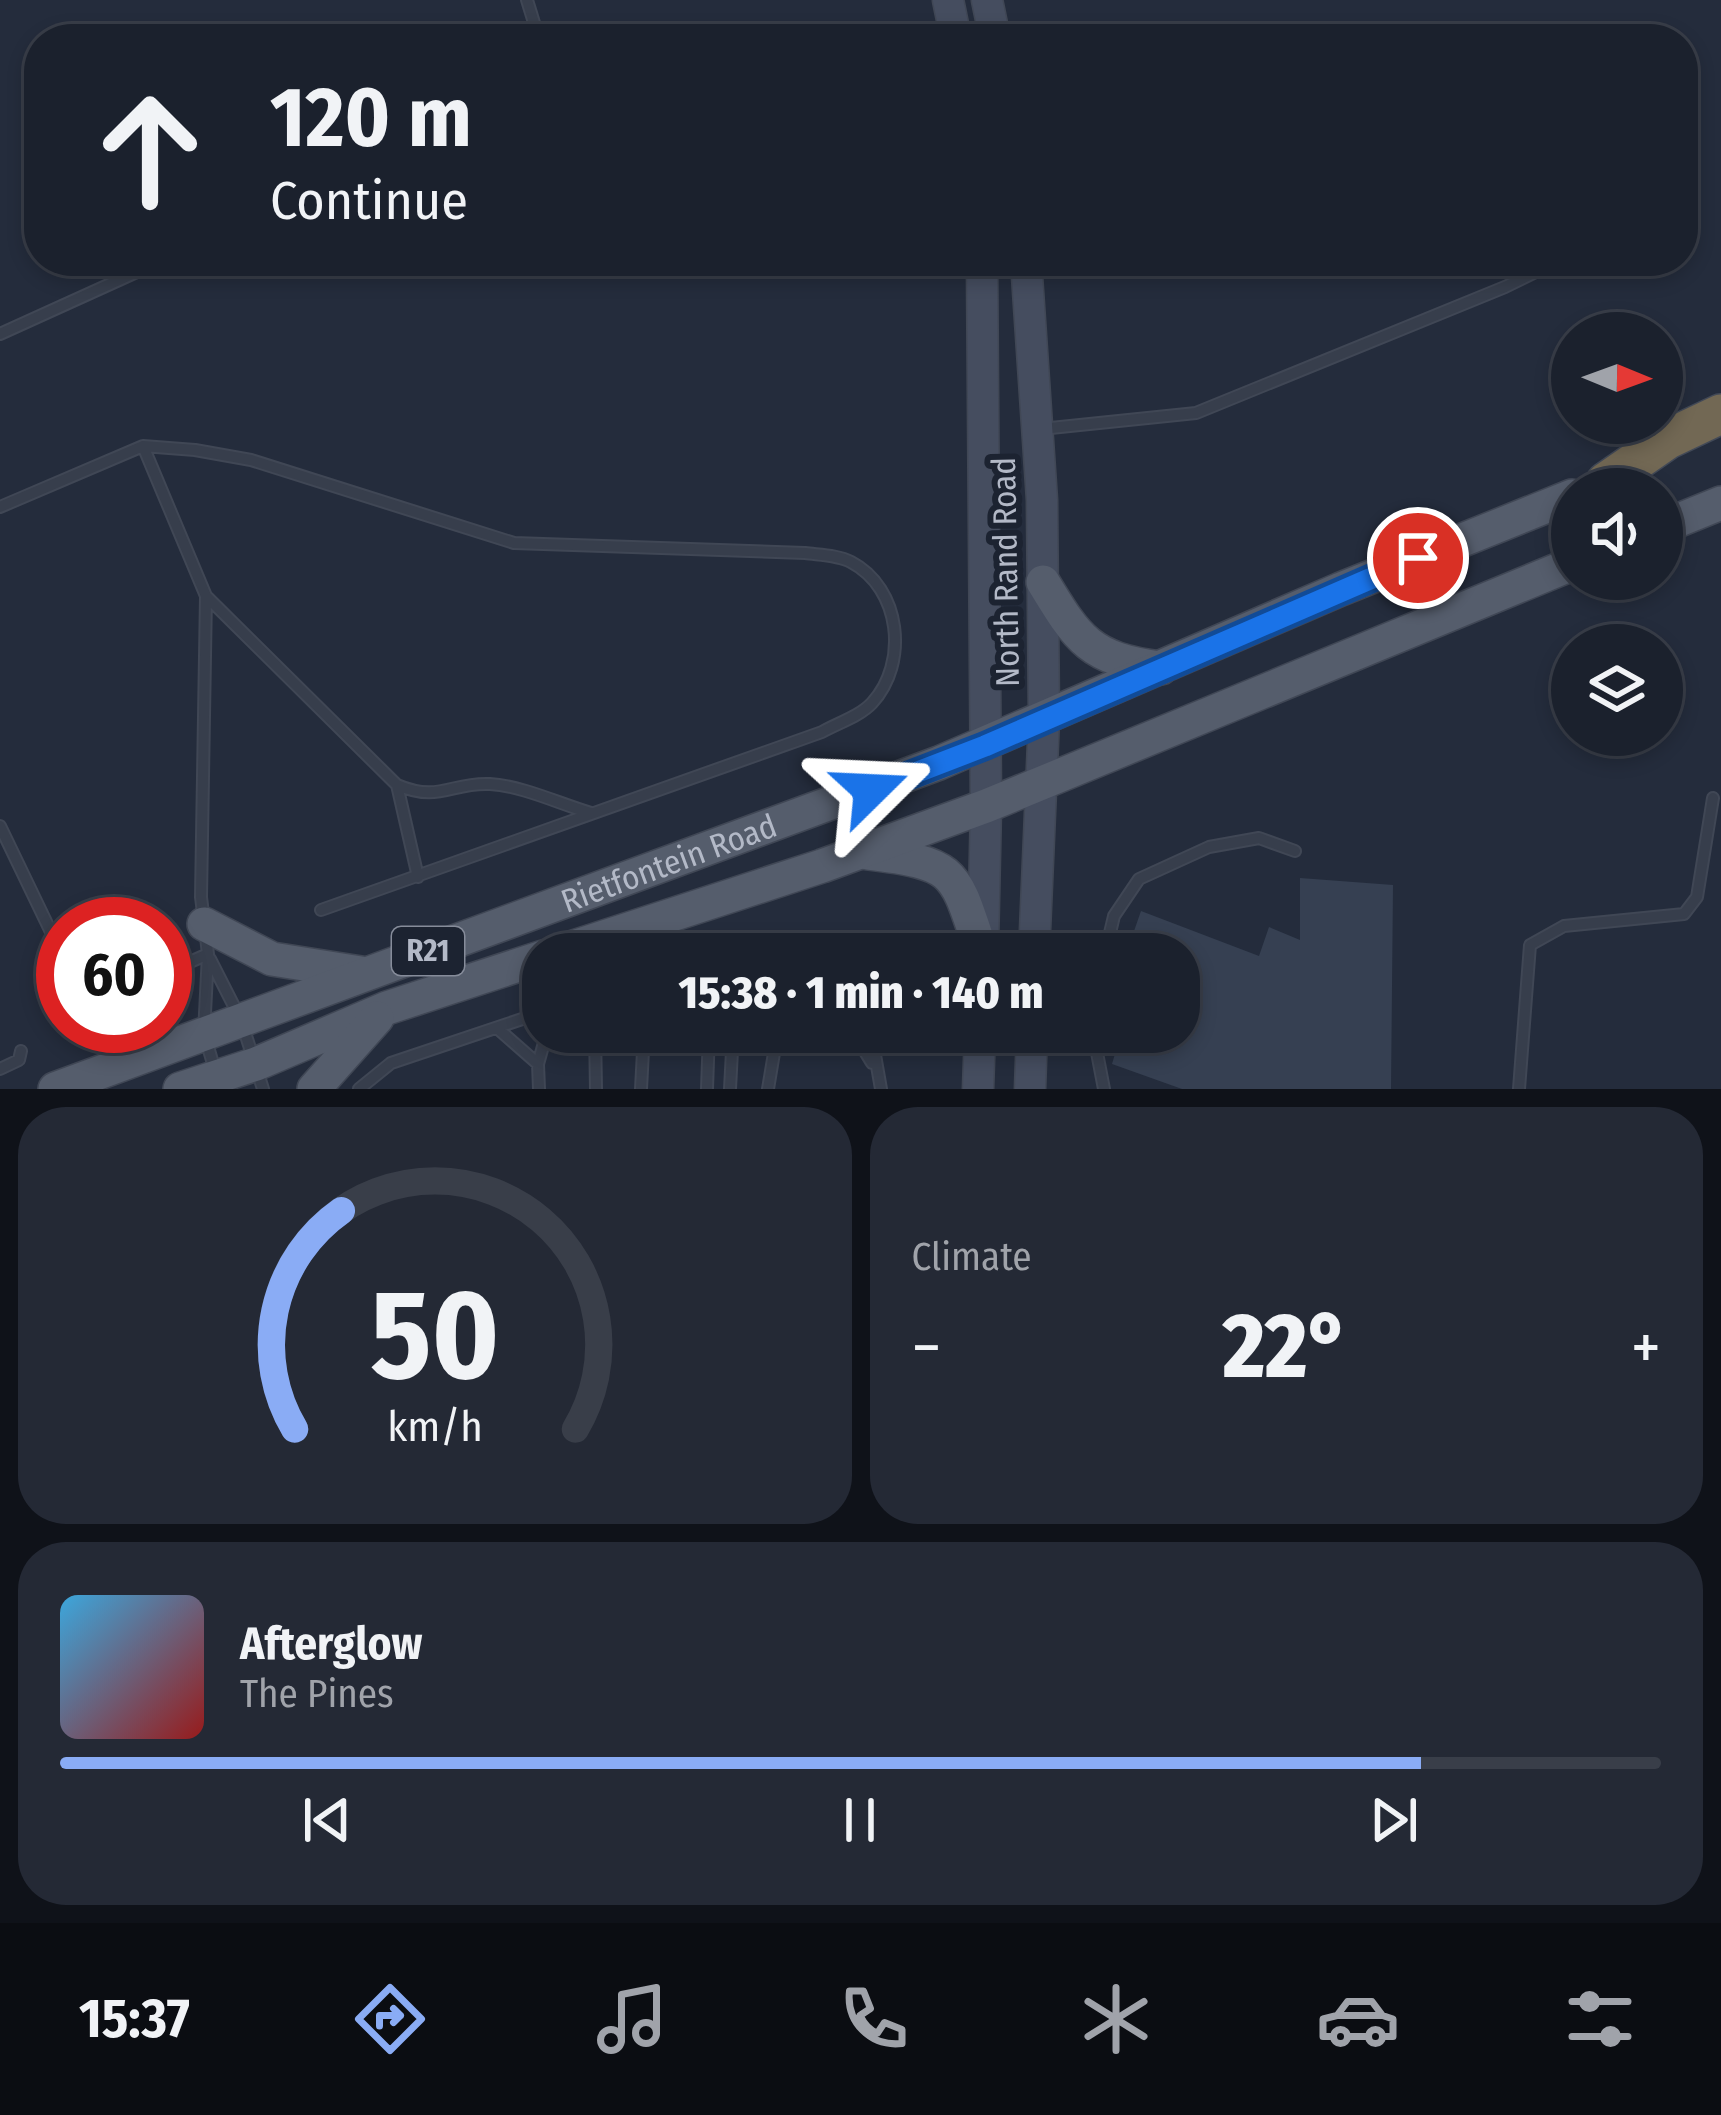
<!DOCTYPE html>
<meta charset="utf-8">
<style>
:root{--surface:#1b212d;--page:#242935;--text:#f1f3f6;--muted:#a0a3aa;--line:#393e49;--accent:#8aacf5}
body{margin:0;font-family:"Fira Sans Condensed",sans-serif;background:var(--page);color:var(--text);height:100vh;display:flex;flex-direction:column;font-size:45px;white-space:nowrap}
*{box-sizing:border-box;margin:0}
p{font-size:39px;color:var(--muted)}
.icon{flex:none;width:66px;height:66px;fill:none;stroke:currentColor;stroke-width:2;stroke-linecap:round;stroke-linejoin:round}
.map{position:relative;height:1089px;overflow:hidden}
.sheet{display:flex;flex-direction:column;gap:18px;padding:18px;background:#0f1219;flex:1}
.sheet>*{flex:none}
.top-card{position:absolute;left:24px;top:24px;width:1674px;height:252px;border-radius:48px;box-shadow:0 6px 18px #0003,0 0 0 3px var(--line);background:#1b212d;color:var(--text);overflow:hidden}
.needle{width:78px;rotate:91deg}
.controls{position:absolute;left:1551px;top:312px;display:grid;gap:24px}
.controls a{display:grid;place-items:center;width:132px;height:132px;border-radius:50%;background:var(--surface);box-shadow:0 6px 18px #0003,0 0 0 3px var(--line);font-size:60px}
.speed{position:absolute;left:36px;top:897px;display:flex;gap:24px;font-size:60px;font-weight:700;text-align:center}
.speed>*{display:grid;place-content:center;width:156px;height:156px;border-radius:50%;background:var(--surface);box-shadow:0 6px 18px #0003,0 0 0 3px var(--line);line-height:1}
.speed .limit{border:18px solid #d22;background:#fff;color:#111}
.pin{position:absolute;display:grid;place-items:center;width:102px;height:102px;color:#fff;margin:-51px;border:6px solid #fff;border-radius:50%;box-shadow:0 3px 12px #0007}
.me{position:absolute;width:132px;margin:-66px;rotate:69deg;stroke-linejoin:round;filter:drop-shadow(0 0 9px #0008)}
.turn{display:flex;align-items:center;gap:42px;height:252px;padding:0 48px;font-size:54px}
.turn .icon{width:156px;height:156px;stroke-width:2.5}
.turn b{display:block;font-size:84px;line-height:102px}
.big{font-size:90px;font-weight:800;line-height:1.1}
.sheet .card{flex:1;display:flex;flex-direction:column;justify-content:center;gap:18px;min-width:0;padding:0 42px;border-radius:48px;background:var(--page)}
.sheet .dial{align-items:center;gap:0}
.dial svg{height:312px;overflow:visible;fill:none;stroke:var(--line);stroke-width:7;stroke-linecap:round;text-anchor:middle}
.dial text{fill:var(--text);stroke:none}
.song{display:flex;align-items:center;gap:36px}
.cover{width:144px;height:144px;border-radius:18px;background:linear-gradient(135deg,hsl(200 70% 55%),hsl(0 70% 35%))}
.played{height:12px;border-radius:6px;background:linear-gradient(90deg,var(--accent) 85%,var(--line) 85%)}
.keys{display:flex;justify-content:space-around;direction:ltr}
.heat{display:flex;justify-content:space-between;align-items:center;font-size:66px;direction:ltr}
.sheet .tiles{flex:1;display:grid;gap:18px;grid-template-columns:1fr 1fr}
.card:last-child{grid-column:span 2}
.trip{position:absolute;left:522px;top:933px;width:678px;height:120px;border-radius:48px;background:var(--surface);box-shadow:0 6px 18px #0003,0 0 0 3px var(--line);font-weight:800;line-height:120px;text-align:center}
.tabs{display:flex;height:192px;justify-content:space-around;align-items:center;background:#0b0d12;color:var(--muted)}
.tabs .icon{width:84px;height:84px}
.tabs .selected{color:var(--accent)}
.tabs b{font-size:54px;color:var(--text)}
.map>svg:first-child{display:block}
.building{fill:#364052}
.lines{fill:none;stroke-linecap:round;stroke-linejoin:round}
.service-casing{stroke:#404755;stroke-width:14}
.secondary-casing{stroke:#404755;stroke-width:33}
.primary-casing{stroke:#404755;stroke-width:36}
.motorway-casing{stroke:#424957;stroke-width:42}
.service{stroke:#373e4c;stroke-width:10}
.secondary{stroke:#454d5f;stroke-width:30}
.primary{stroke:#555d6c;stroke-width:33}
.motorway{stroke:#726854;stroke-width:39}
.route-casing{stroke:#114b97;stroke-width:30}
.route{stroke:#1a73e8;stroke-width:21}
.labels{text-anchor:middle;stroke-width:12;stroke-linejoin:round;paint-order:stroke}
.shield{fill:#1c2331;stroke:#868c9a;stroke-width:3}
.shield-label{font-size:30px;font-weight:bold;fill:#b3b9c7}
.street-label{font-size:33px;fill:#b3b9c7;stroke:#1c2331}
</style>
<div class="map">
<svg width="1721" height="1089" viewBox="0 0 1721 1089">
<rect width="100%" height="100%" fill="#242c3c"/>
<path class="building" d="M1300,878L1393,885L1391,1089H1182L1112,1064L1117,1047L1096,1038L1098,1032H1179V954H1126L1141,911L1259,956L1269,927L1300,940Z"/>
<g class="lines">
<defs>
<path id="service" d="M527,0L539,39
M0,334L161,261
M1041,429L1196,413L1505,287L1558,261
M143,446L195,450L251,460L514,543L805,553C820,555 838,555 851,562C901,588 909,663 872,703C860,716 838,723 822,732L321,910
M0,507L143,446L206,596L201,897L208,954L204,1033L216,1074
M206,596L397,785C440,803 451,782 490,784C523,786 560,804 591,813
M397,785L418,877
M0,826L63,957
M1105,954L1114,916L1139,879L1209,847L1259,838L1295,851
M210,959L241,1020L263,1089
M165,973L208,954
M497,1028L538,1064
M595,1032L596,1089
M853,1032L872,1063
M871,1032L881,1089
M1093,1032L1104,1089
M0,1069L19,1060L21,1051
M359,1089L391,1063L543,1012
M539,1089L538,1064L547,1032
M641,1089L644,1032
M707,1089L709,1032
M730,1089L733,1032
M768,1089L776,1041L783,1032
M1519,1089L1530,945L1564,926L1684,914L1697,897L1713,798"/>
<path id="secondary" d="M948,0L956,39
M987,0L995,39
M982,261L986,806L983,945
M1026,261L1042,500L1044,719L1034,954
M978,1089L980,1032
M1030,1089L1032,1032"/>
<g id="primary">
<path d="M1662,527L1721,503"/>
<path d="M1043,582C1078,640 1090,659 1161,668"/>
<path d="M868,853C959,864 954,871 982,954"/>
<path d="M204,924L272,959L361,973"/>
<path d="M552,954L822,866L986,806L1572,564"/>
<path id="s1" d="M55,1089L939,763L1341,589L1572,496"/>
<path d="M180,1089L256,1064L387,1008L543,957"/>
<path d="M314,1089L377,1018"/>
</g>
<path id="motorway" d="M1606,482L1668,439L1721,414"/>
</defs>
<use href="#service" class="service-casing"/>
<use href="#secondary" class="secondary-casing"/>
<use href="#primary" class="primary-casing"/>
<use href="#motorway" class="motorway-casing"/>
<use href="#service" class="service"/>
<use href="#secondary" class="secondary"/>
<use href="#primary" class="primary"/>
<use href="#motorway" class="motorway"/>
</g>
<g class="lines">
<defs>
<path id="route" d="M871,790L985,746L1418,558"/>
</defs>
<use href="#route" class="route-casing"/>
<use href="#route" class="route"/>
</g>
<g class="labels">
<rect class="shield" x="392" y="927" width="72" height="48" rx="9"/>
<g class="shield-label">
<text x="428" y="961">R21</text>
</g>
<g class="street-label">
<text transform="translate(1005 572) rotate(-91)" y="12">North Rand Road</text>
<text dy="12" stroke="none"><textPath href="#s1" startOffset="654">Rietfontein Road</textPath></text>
</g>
</g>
</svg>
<div class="controls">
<a><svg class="needle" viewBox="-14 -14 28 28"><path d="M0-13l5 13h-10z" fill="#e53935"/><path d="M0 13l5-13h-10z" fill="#a0a3aa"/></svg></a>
<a><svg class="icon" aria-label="sound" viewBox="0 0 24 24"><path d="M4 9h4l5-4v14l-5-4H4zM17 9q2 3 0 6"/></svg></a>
<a><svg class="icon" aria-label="layers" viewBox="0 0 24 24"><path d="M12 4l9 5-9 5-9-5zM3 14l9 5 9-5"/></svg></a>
</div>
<div class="speed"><div class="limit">60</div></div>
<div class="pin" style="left:1418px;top:558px;background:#d93025"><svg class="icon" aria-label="arrive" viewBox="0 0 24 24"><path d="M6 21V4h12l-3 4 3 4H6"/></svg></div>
<svg class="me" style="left:871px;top:790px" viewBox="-20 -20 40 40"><path d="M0-17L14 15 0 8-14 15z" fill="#1a73e8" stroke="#fff" stroke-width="4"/></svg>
<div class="trip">15:38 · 1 min · 140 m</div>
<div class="top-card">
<div class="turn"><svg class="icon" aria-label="ahead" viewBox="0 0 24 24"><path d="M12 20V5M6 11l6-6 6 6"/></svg><div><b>120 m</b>Continue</div></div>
</div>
</div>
<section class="sheet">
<div class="tiles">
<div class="card dial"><svg viewBox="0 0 100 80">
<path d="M14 69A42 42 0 1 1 86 69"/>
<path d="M14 69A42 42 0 0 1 26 13" stroke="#8aacf5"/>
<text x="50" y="56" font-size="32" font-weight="700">50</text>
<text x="50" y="72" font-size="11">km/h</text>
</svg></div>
<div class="card"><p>Climate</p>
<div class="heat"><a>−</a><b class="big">22°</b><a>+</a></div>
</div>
<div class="card">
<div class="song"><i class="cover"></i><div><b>Afterglow</b><p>The Pines</p></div></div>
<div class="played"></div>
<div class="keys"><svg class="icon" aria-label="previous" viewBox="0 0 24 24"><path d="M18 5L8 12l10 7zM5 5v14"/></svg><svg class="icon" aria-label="pause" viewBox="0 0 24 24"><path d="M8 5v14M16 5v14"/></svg><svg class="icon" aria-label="next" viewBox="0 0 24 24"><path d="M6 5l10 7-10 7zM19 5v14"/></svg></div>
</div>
</div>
</section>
<nav class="tabs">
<b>15:37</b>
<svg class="icon selected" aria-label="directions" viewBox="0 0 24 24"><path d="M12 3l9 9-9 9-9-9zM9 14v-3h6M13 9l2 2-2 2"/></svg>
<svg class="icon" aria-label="music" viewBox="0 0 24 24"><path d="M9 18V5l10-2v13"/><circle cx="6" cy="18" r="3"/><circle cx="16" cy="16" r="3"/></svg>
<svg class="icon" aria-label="phone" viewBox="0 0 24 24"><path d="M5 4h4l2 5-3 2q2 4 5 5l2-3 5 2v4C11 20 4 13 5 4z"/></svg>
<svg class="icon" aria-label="climate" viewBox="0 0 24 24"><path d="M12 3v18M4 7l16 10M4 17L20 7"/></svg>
<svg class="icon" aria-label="car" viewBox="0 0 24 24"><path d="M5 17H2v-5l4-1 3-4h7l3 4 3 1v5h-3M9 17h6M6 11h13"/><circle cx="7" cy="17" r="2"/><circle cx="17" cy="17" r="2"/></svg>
<svg class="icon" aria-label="filters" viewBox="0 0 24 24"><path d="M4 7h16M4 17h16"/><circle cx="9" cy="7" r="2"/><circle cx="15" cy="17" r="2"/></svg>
</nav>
